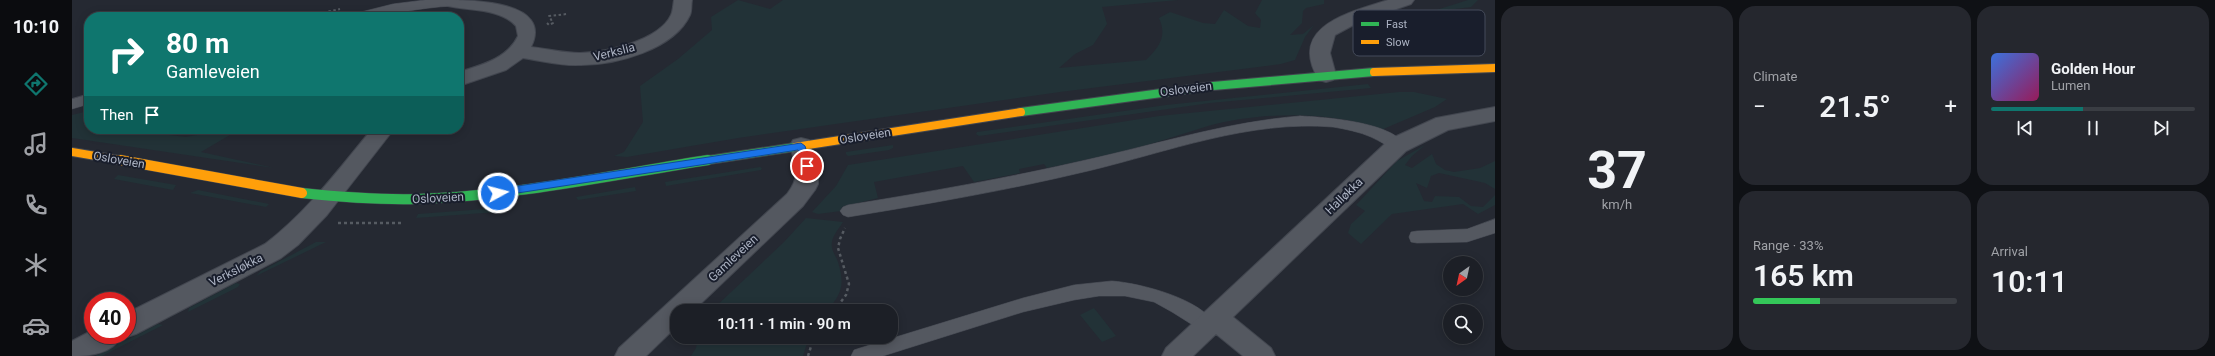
<!DOCTYPE html>
<meta charset="utf-8">
<style>
:root{--surface:#1c1f26;--page:#25272e;--text:#f1f3f6;--muted:#a0a2a7;--line:#3a3d43;--accent:#0f766e}
body{margin:0;font-family:Roboto,sans-serif;background:var(--page);color:var(--text);height:100vh;display:flex;flex-direction:column;font-size:15px;white-space:nowrap}
*{box-sizing:border-box;margin:0}
p{font-size:13px;color:var(--muted)}
.icon{flex:none;width:22px;height:22px;fill:none;stroke:currentColor;stroke-width:2;stroke-linecap:round;stroke-linejoin:round}
.map{position:relative;flex:1;overflow:hidden}
.details{display:flex;flex-direction:column;gap:6px;padding:6px;background:#0f1115;width:720px}
.details>*{flex:none}
.hud{position:absolute;left:12px;top:12px;width:380px;height:122px;border-radius:16px;box-shadow:0 2px 10px #0003,0 0 0 1px var(--line);background:#0f766e;color:#fff;overflow:hidden}
.needle{width:26px;rotate:213deg}
.controls{position:absolute;left:1371px;top:256px;display:grid;gap:8px}
.controls a{display:grid;place-items:center;width:40px;height:40px;border-radius:50%;background:var(--surface);box-shadow:0 2px 10px #0003,0 0 0 1px var(--line);font-size:20px}
.speed{position:absolute;left:12px;top:292px;display:flex;gap:8px;font-size:20px;font-weight:700;text-align:center}
.speed>*{display:grid;place-content:center;width:52px;height:52px;border-radius:50%;background:var(--surface);box-shadow:0 2px 10px #0003,0 0 0 1px var(--line);line-height:1}
.speed .limit{border:6px solid #d22;background:#fff;color:#111}
.pin{position:absolute;display:grid;place-items:center;width:34px;height:34px;color:#fff;margin:-17px;border:2px solid #fff;border-radius:50%;box-shadow:0 1px 4px #0007}
.me{position:absolute;width:44px;margin:-22px;rotate:83deg;stroke-linejoin:round;filter:drop-shadow(0 0 3px #0008)}
.turn{display:flex;align-items:center;gap:14px;height:84px;padding:0 16px;font-size:18px}
.turn .icon{width:52px;height:52px;stroke-width:2.5}
.turn b{display:block;font-size:28px;line-height:34px}
.then{display:flex;align-items:center;height:38px;padding:0 16px;background:#0003;gap:8px;font-size:15px}
.big{font-size:30px;font-weight:600;line-height:1.1}
.details .widget{flex:1;display:flex;flex-direction:column;justify-content:center;gap:6px;min-width:0;padding:0 14px;border-radius:16px;background:var(--page)}
.details .dial{align-items:center;gap:0}
.dial b{font-size:52px;line-height:1}
.song{display:flex;align-items:center;gap:12px}
.cover{width:48px;height:48px;border-radius:6px;background:linear-gradient(135deg,hsl(220 70% 55%),hsl(330 70% 35%))}
.played{height:4px;border-radius:2px;background:linear-gradient(90deg,var(--accent) 45%,var(--line) 45%)}
.keys{display:flex;justify-content:space-around;direction:ltr}
.heat{display:flex;justify-content:space-between;align-items:center;font-size:22px;direction:ltr}
.charge{height:6px;border-radius:3px;background:linear-gradient(90deg,#34c759 33%,var(--line) 0)}
.details .tiles{flex:1;display:grid;gap:6px;grid-template-columns:repeat(3,1fr)}
.widget:first-child{grid-row:span 2}
.trip{position:absolute;left:598px;top:304px;width:228px;height:40px;border-radius:16px;background:var(--surface);box-shadow:0 2px 10px #0003,0 0 0 1px var(--line);font-weight:600;line-height:40px;text-align:center}
main{display:flex;flex:1;min-height:0}
.tab-bar{display:flex;flex-direction:column;width:72px;justify-content:space-around;align-items:center;background:#0b0c0f;color:var(--muted)}
.tab-bar .icon{width:28px;height:28px}
.tab-bar .active{color:var(--accent)}
.tab-bar b{font-size:18px;color:var(--text)}
.map>svg:first-child{display:block}
.green{fill:#223237}
.lines{fill:none;stroke-linecap:round;stroke-linejoin:round}
.lane-casing{stroke:#42464f;stroke-width:1}
.street-casing{stroke:#42464f;stroke-width:2}
.fast-far1-casing{stroke:#42464f;stroke-width:10}
.fast-casing{stroke:#42464f;stroke-width:11}
.slow-far1-casing{stroke:#42464f;stroke-width:10}
.slow-casing{stroke:#42464f;stroke-width:11}
.path-far1{stroke:#565b62;stroke-width:2;stroke-dasharray:2.5 2.5;stroke-linecap:butt}
.path{stroke:#565b62;stroke-width:2.5;stroke-dasharray:3 3;stroke-linecap:butt}
.lane{fill:#545860;fill-rule:evenodd}
.street{fill:#545860;fill-rule:evenodd}
.fast-far1{stroke:#30b455;stroke-width:8}
.fast{stroke:#30b455;stroke-width:10}
.slow-far1{stroke:#ff9f0a;stroke-width:8}
.slow{stroke:#ff9f0a;stroke-width:10}
.route{fill:#1a73e8;stroke:#114b97}
.labels{text-anchor:middle;stroke-width:4;stroke-linejoin:round;paint-order:stroke}
.street-label{font-size:12px;fill:#adb4c4;stroke:#191e2c}
.key{fill:#191e2c;stroke:#454b5a;stroke-width:1}
.key-label{font-size:11px;fill:#adb4c4}
</style>
<main>
<nav class="tab-bar">
<b>10:10</b>
<svg class="icon active" aria-label="directions" viewBox="0 0 24 24"><path d="M12 3l9 9-9 9-9-9zM9 14v-3h6M13 9l2 2-2 2"/></svg>
<svg class="icon" aria-label="music" viewBox="0 0 24 24"><path d="M9 18V5l10-2v13"/><circle cx="6" cy="18" r="3"/><circle cx="16" cy="16" r="3"/></svg>
<svg class="icon" aria-label="phone" viewBox="0 0 24 24"><path d="M5 4h4l2 5-3 2q2 4 5 5l2-3 5 2v4C11 20 4 13 5 4z"/></svg>
<svg class="icon" aria-label="climate" viewBox="0 0 24 24"><path d="M12 3v18M4 7l16 10M4 17L20 7"/></svg>
<svg class="icon" aria-label="car" viewBox="0 0 24 24"><path d="M5 17H2v-5l4-1 3-4h7l3 4 3 1v5h-3M9 17h6M6 11h13"/><circle cx="7" cy="17" r="2"/><circle cx="17" cy="17" r="2"/></svg>
</nav>
<div class="map">
<svg width="1423" height="356" viewBox="0 0 1423 356">
<rect width="100%" height="100%" fill="#252932"/>
<path class="green" d="M666,0L698,9L711,0H1106L1030,7L1035,24L1021,45L1003,54L987,68L1074,60C1088,46 1095,36 1087,18L1098,12L1131,23L1143,24L1152,10L1176,26L1188,28L1189,20L1183,13L1190,0H1252V4L1234,8L1231,11L1230,23L1218,35L1231,34L1242,25L1233,37L1223,60L1209,64L988,92L666,138L555,157L542,156L552,152L571,122L568,86L606,59L640,30L639,17Z
M1396,0H1406L1399,7L1359,12L1410,44L1310,50L1283,49L1281,46V44L1358,12Z
M1296,84L1299,88L1138,103L907,136L904,134L905,132L1094,105Z
M1327,92H1342L1375,99L1363,107L1309,130C1259,110 1188,112 1136,126C1116,132 1096,139 1075,145C1042,154 1009,161 975,168L972,164L947,169L948,173L902,182L891,166L802,182L806,198L770,207L769,211L746,214L740,212L764,186L776,165L1087,116Z
M16,111L17,122L14,125L17,126V129H46L114,137L125,135L134,129H168L129,152L202,168L0,138V115Z
M821,145V148L817,150L776,156L774,154V152Z
M1353,145L1340,156L1333,165L1340,168L1360,154L1364,164L1373,170L1382,172L1408,168L1423,161V189L1413,183L1367,173L1359,176L1355,188L1344,183L1352,201L1360,202L1363,196L1387,197L1399,206L1411,207L1423,195V205L1406,214L1391,204L1320,214L1289,244L1276,233L1279,224L1293,211L1284,205L1325,161Z
M688,167L690,168L689,170L594,186L593,182Z
M46,175L104,185L101,190L42,179Z
M563,187L564,191L506,200L504,197Z
M126,190L197,204L194,207L118,193Z
M426,208L425,212L344,218L346,214Z
M734,218L771,222C766,230 758,238 760,248C761,253 765,258 766,262C773,285 770,293 755,311H639L712,242Z
M244,242H254L184,276L189,271Z
M164,283L168,284L166,287L116,312L117,308Z
M1022,308L1044,336L1030,342L1008,315Z
M86,324L91,325L30,356H23Z
M626,337H737L731,356H619L624,348Z"/>
<g class="lines">
<defs>
<path id="lane" d="M353,0H387L388,2L382,6C347,7 313,17 279,17L281,14L321,4Z
M17,94V104L0,109V99Z
M1228,116C1252,117 1320,122 1333,145L1331,149L1326,150C1316,147 1308,141 1299,137C1288,132 1273,129 1261,127C1177,120 1096,152 1016,171C937,190 856,204 776,217L771,215L768,211L771,207L776,205C856,192 936,178 1014,160C1086,144 1154,122 1228,116Z
M1423,219V233L1395,242L1345,243L1339,242L1337,237L1339,232L1345,231L1395,229Z
M1040,281C1068,283 1131,299 1144,326L1141,331L1135,334L1100,312L1082,302L1053,296H1027L1002,300L951,312L811,356H779L782,350L788,348L951,298L1002,285Z"/>
<path id="street" d="M374,0C400,0 482,1 459,47C476,49 492,53 508,53C534,52 587,41 599,15C601,11 601,5 602,0H620C619,5 620,11 618,15C602,50 543,65 509,65C489,66 470,61 451,58L434,70L387,86V72C409,65 435,59 446,36L444,26C428,8 397,11 376,6L373,2Z
M1316,0H1342L1339,4L1287,22L1263,35L1258,53L1264,75L1261,80L1254,82L1247,80C1214,26 1279,12 1316,0Z
M1423,107V121L1376,130L1334,151L1161,317L1199,348L1203,356H1171L1144,334L1121,356H1090L1094,348L1318,139L1364,118Z
M300,129H322L255,215L226,245L209,258L64,334L55,337L50,335C41,354 18,356 0,356V341L21,330V335H55V313L193,244C235,212 266,170 300,129Z
M729,138L737,140L746,166V184L743,190L731,206L621,311H605V326L574,356H543L547,348L715,194C729,176 724,166 718,146L721,140Z"/>
<path id="fast-far1" d="M949,112L1141,86L1302,72
M630,161L723,147"/>
<path id="fast" d="M230,193C268,197 307,200 345,199C443,196 540,175 636,160"/>
<path id="slow-far1" d="M1302,72L1423,68
M723,147L949,112
M0,152L53,161"/>
<path id="slow" d="M48,160L230,193"/>
</defs>
<use href="#lane" class="lane-casing"/>
<use href="#street" class="street-casing"/>
<use href="#fast-far1" class="fast-far1-casing"/>
<use href="#fast" class="fast-casing"/>
<use href="#slow-far1" class="slow-far1-casing"/>
<use href="#slow" class="slow-casing"/>
<path class="path-far1" d="M232,17L268,9
M475,23L477,25L481,23L477,16L495,14"/>
<path class="path" d="M266,223H329
M762,311L774,295L777,284L766,248L768,239L773,228
M736,356L742,337"/>
<use href="#lane" class="lane"/>
<use href="#street" class="street"/>
<use href="#fast-far1" class="fast-far1"/>
<use href="#fast" class="fast"/>
<use href="#slow-far1" class="slow-far1"/>
<use href="#slow" class="slow"/>
</g>
<path class="route" d="M729,143L733,146L739,166L735,169L731,166L726,150L426,196L421,193L426,189Z"/>
<g class="labels">
<g class="street-label">
<text transform="translate(542 52) rotate(-14)" y="4">Verkslia</text>
<text transform="translate(1114 89) rotate(-7)" y="4">Osloveien</text>
<text transform="translate(793 136) rotate(-9)" y="4">Osloveien</text>
<text transform="translate(47 160) rotate(10)" y="4">Osloveien</text>
<text transform="translate(1272 196) rotate(-44)" y="4">Halløkka</text>
<text transform="translate(366 198) rotate(-3)" y="4">Osloveien</text>
<text transform="translate(661 258) rotate(-43)" y="4">Gamleveien</text>
<text transform="translate(164 270) rotate(-27)" y="4">Verksløkka</text>
</g>
</g>
<rect x="1281" y="10" width="132" height="46" rx="6" class="key"/>
<rect x="1289" y="22" width="18" height="4" fill="#30b455"/>
<rect x="1289" y="40" width="18" height="4" fill="#ff9f0a"/>
<g class="key-label">
<text x="1314" y="28">Fast</text>
<text x="1314" y="46">Slow</text>
</g>
</svg>
<div class="controls">
<a><svg class="needle" viewBox="-14 -14 28 28"><path d="M0-13l5 13h-10z" fill="#e53935"/><path d="M0 13l5-13h-10z" fill="#a0a2a7"/></svg></a>
<a><svg class="icon" aria-label="search" viewBox="0 0 24 24"><circle cx="10" cy="10" r="6"/><path d="M15 15l6 6"/></svg></a>
</div>
<div class="speed"><div class="limit">40</div></div>
<div class="pin" style="left:735px;top:166px;background:#d93025"><svg class="icon" aria-label="arrive" viewBox="0 0 24 24"><path d="M6 21V4h12l-3 4 3 4H6"/></svg></div>
<svg class="me" style="left:426px;top:193px" viewBox="-20 -20 40 40"><circle r="17" fill="#1a73e8" stroke="#fff" stroke-width="3"/><path d="M0-11L8 9 0 5-8 9z" fill="#fff"/></svg>
<div class="trip">10:11 · 1 min · 90 m</div>
<div class="hud">
<div class="turn"><svg class="icon" aria-label="right" viewBox="0 0 24 24"><path d="M7 20v-9h11M14 6l5 5-5 5"/></svg><div><b>80 m</b>Gamleveien</div></div>
<div class="then">Then<svg class="icon" aria-label="arrive" viewBox="0 0 24 24"><path d="M6 21V4h12l-3 4 3 4H6"/></svg></div>
</div>
</div>
<section class="details">
<div class="tiles">
<div class="widget dial"><b>37</b><p>km/h</p></div>
<div class="widget"><p>Climate</p>
<div class="heat"><a>−</a><b class="big">21.5°</b><a>+</a></div>
</div>
<div class="widget">
<div class="song"><i class="cover"></i><div><b>Golden Hour</b><p>Lumen</p></div></div>
<div class="played"></div>
<div class="keys"><svg class="icon" aria-label="previous" viewBox="0 0 24 24"><path d="M18 5L8 12l10 7zM5 5v14"/></svg><svg class="icon" aria-label="pause" viewBox="0 0 24 24"><path d="M8 5v14M16 5v14"/></svg><svg class="icon" aria-label="next" viewBox="0 0 24 24"><path d="M6 5l10 7-10 7zM19 5v14"/></svg></div>
</div>
<div class="widget"><p>Range · 33%</p><b class="big">165 km</b><div class="charge"></div></div>
<div class="widget"><p>Arrival</p><b class="big">10:11</b></div>
</div>
</section>
</main>
